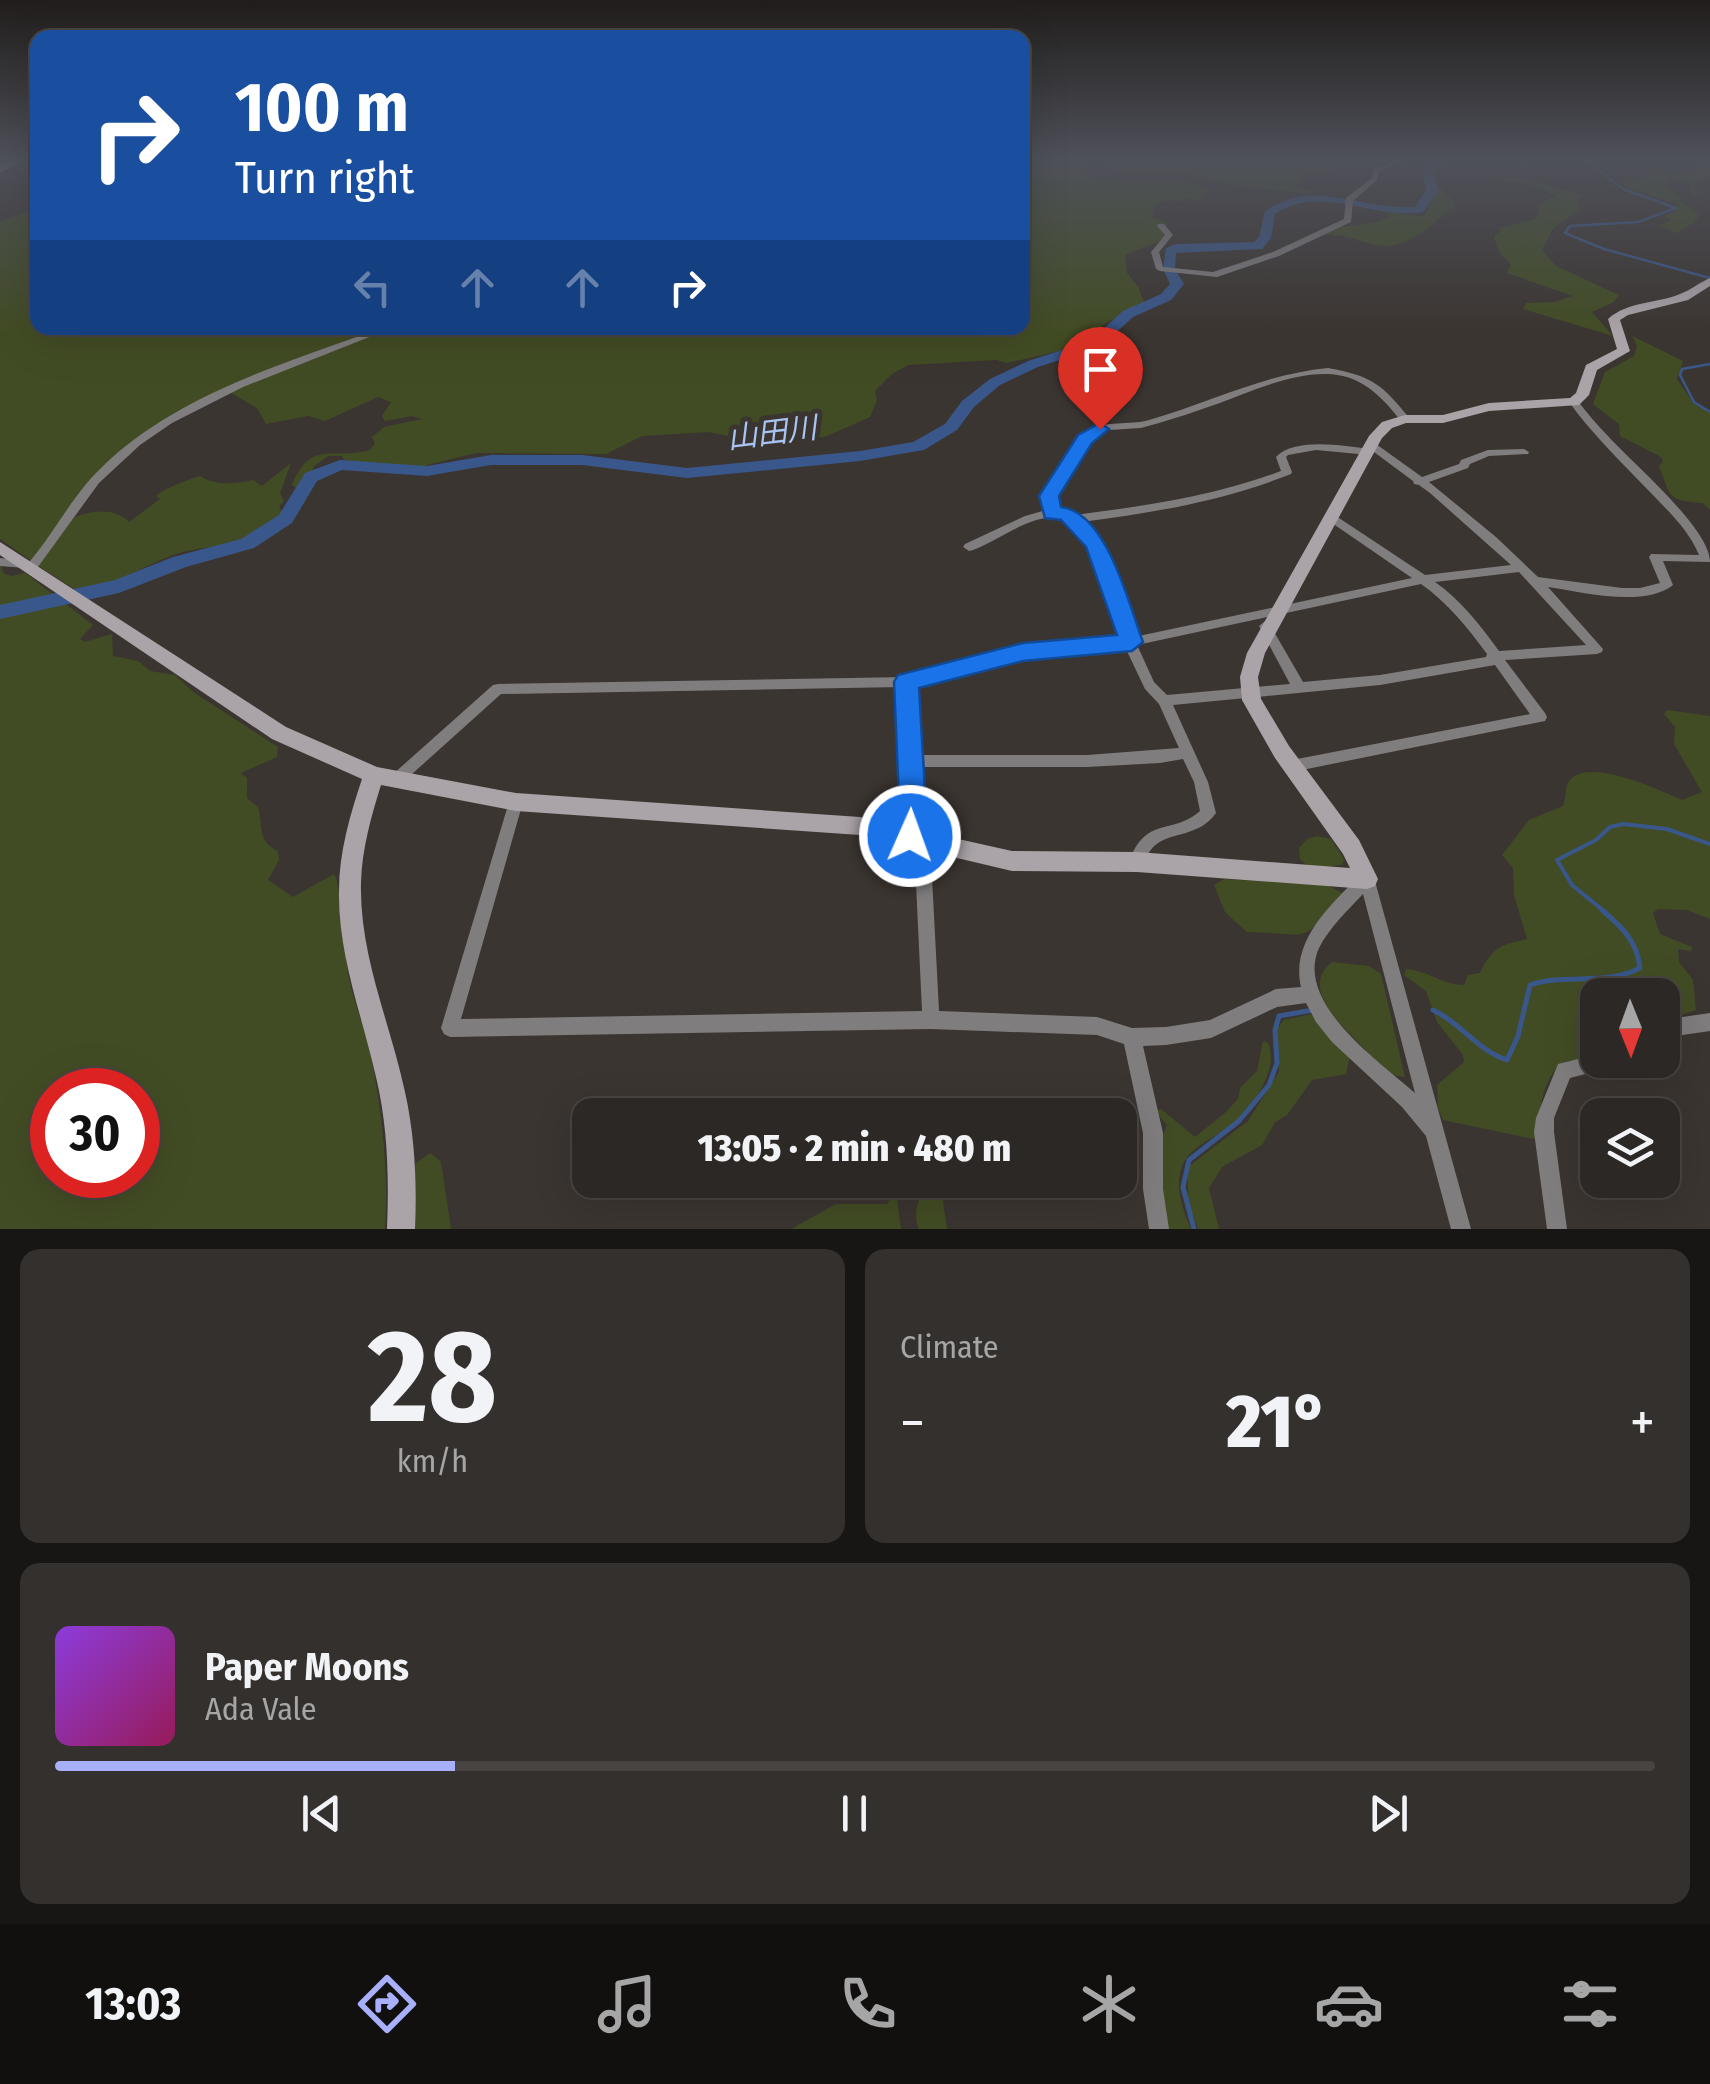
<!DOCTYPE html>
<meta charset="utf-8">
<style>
:root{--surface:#2c2825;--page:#34302d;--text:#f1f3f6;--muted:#a6a6a7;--line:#484442;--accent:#a8b0fc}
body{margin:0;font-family:"Fira Sans Condensed","Noto Sans JP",sans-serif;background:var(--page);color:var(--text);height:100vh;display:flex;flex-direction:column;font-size:38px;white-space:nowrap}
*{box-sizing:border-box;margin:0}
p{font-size:32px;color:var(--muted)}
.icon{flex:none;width:55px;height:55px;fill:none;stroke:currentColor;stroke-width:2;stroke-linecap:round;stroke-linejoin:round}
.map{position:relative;height:1229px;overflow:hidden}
.side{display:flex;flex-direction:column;gap:20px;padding:20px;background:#181614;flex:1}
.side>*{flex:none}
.hud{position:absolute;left:30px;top:30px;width:1000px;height:305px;border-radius:20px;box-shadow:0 10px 40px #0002,0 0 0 2px var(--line);background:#1a4fa0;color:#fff;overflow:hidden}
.needle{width:65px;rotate:179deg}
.tools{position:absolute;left:1580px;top:978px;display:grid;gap:20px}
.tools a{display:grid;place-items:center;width:100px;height:100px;border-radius:20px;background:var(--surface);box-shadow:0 10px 40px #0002,0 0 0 2px var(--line);font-size:50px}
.speed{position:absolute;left:30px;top:1068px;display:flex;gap:20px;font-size:50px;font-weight:700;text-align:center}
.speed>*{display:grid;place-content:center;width:130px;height:130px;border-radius:50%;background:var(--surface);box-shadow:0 10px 40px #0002,0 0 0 2px var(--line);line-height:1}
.speed .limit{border:15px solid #d22;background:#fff;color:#111}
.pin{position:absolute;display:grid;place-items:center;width:85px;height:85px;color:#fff;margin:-102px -42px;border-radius:50% 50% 50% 0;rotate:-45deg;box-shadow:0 0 10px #0007}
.pin .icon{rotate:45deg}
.me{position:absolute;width:110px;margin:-55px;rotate:2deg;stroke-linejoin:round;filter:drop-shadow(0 0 8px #0008)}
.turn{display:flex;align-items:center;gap:35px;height:210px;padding:0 40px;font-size:45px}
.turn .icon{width:130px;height:130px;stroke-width:2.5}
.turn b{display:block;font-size:70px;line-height:85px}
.lanes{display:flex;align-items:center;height:95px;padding:0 40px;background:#0003;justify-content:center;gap:50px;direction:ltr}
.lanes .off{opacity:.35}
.big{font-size:75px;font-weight:800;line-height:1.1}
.side .tile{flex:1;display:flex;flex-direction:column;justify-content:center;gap:15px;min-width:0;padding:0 35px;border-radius:20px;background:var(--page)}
.side .dial{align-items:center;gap:0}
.dial b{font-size:130px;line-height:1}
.song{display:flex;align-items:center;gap:30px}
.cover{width:120px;height:120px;border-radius:15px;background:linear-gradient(135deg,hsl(270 70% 55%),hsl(330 70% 35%))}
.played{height:10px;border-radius:5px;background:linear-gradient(90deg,var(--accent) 25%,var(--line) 25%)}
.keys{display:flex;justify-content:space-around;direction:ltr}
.heat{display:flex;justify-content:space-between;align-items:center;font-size:55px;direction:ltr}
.side .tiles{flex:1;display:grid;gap:20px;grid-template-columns:1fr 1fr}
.tile:last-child{grid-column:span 2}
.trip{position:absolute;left:572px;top:1098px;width:565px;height:100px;border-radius:20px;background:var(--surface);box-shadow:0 10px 40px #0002,0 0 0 2px var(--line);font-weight:800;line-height:100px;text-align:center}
.menu{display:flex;height:160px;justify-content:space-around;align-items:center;background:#12100f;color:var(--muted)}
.menu .icon{width:70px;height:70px}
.menu .active{color:var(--accent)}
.menu b{font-size:45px;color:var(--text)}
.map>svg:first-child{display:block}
.green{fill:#424c24;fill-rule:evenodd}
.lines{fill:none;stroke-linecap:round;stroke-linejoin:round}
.stream-far2{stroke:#39578a;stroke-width:2.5}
.stream-far1{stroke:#39578a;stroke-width:4}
.stream{stroke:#39578a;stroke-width:5}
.river{fill:#39578a;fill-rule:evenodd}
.street{fill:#807d7f;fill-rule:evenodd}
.secondary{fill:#aaa4a8;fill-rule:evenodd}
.route{fill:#1a73e8;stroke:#114b97;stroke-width:2.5}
.labels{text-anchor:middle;stroke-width:10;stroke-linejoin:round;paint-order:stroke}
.far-water-label{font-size:30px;font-style:italic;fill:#a8c4f2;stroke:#3b3531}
</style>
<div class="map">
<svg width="1710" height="1229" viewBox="0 0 1710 1229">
<rect width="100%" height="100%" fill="#3b3531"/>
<path class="green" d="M1023,160H1090L1084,168L1091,177C1123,183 1183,174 1209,190L1199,201L1186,198L1185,202L1168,200L1155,205L1151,217L1166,222L1168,235L1163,240L1125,255L1127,273L1138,287L1145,304L1108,322L1073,348L1007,363L996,360L908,365L892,374L875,391L877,400L870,417L827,436L800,442L748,440L708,432L642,436L606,454L476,453L427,465L413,474L368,470L345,462L342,456H328L314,466L307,485L296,488L292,485C311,438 332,461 370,450L375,443L372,437L384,427L422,419L412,416L385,421L382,416L391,402L378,397L325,421L308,416L266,424L257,408L226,390C132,428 94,479 35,557L30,560L0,539V222L37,208L38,328H1022Z
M1101,160H1393L1321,172L1296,168L1304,180L1294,186L1313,191L1303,193L1237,186L1192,174L1116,170Z
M1698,160H1710V175L1695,182L1697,195L1692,194L1691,185L1680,182L1683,180L1669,178L1666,185L1682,198L1678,200L1700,215L1694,223L1676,233L1658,226L1672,220L1663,216L1676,211L1678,204L1624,187V179L1652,176L1655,171L1697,172Z
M1520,177L1583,195L1577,204L1580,209L1553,229L1542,250L1556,266L1619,295L1614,302L1592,312L1613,336L1523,309L1526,303L1555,302L1573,296L1507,273L1511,264L1499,252L1494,236L1501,231L1499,228L1536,219L1540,204L1556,195L1523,183L1490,178Z
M1436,188H1441L1455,204C1438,220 1409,249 1382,246C1360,243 1344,232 1321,235C1349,220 1365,229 1390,217L1388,212L1424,216L1428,208L1426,197Z
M1632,336L1683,361L1677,379L1692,401L1710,413V510L1703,503C1666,500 1671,497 1659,466L1663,461L1661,457L1620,436L1619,424L1593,404L1605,372L1634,356L1637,346Z
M291,463L280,493L284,501L279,507L282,511C268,550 208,543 176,554C144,565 115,585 82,594L37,565L75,517C93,510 115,508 129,522L160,499L156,496C163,489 190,479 200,476C216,486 236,484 253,480L262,486Z
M0,559L3,573L11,576L25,573L93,625L80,639L85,642L112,634L113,656L138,661L150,671L175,675L193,692L278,747L277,757L241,773L247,778V798L258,807C263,826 257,842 278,851L279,860L268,880L293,897L334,874C341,884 346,960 349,979C355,1007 367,1033 372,1061C382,1114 389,1175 385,1229H0ZM52,1090H138V1175H52Z
M1667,710L1710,716V919L1687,910L1658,909L1653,913L1660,934L1692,947L1691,951L1678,949L1679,962L1693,980L1696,1010L1681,1015L1677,1025L1663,1024L1662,995H1598L1597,1057C1588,1059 1574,1059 1565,1062C1545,1070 1535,1118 1540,1136L1533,1139L1443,1120L1438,1108L1437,1085L1464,1062L1463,1055L1437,1022L1426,991L1404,975L1406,969C1429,971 1443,985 1464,985L1468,975L1480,973C1492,947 1501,945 1527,939L1514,895L1513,868L1502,855L1529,820L1563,806C1566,798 1565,789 1568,783C1584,754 1661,791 1682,800L1702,792L1674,744L1675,727L1664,714Z
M1317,836L1331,839L1344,859L1342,865L1310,868L1300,859L1299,848L1307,839Z
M1224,879L1327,885L1344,894C1299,948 1311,933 1247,932L1225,912L1214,885Z
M1332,962L1369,966L1381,974L1405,1077C1383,1076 1370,1054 1356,1040C1337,1021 1301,987 1332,962Z
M1316,1013L1350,1055L1346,1074L1312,1080L1287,1115L1275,1122L1262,1145L1222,1167L1209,1188L1219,1229H1198L1188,1202V1167L1248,1121L1279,1072L1276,1030L1284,1020Z
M1263,1041L1268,1043C1279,1069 1256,1099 1239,1118C1224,1135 1195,1142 1184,1162C1173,1183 1182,1208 1191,1229H1165L1160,1143L1167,1125L1155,1111L1161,1109L1195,1137L1226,1112L1238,1099L1240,1088L1257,1071Z
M430,1153L441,1162L451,1229H415V1164Z
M927,1190L942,1195L947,1229H919C913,1216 916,1199 927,1190Z
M891,1198H897L901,1229H791L836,1204H887Z"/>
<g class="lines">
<path class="stream-far2" d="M1585,160L1623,189L1676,208L1638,222L1570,226L1565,233L1604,249L1710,278
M1710,364L1682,369L1680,375L1694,402L1710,412"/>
<path class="stream-far1" d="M1605,912L1572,885L1557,860L1596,840L1610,827L1623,824L1667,829L1710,844"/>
<path class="stream" d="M1433,1010C1461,1023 1477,1050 1507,1060L1518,1036L1530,985C1566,973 1606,986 1640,968C1637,941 1622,927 1602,910
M1194,1229L1183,1187L1189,1160L1239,1121L1269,1085L1277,1063L1275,1030L1279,1016L1313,1010"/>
<path class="river" d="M1432,160H1442L1433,174L1439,189L1423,212C1373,221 1322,183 1275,214L1271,238L1262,249L1176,253L1175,269L1184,284L1171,300L1133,317L1100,347L1038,367L1000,385L974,407L957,430L924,450L860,461L687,478L582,465H491L427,476L342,470L317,481L292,523L254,548L186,567L119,593L0,619V605L115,580L173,557L241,539L279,515L305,473L340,460L427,466L491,455H582L687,468L860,451L913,442L945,424L962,401L990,379L1028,361L1090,341L1123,311L1161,294L1170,284L1163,269L1166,248L1176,244L1254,242L1259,237L1265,211C1315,177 1362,211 1415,207L1427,189L1422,174Z"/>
<path class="street" d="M1397,160H1406L1379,171L1377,180L1353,201L1351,222L1279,256L1217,277L1160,271L1156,269L1151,252L1165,235L1157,226L1158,224H1164L1173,235L1159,252L1163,267L1213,272L1273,252L1344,219L1346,198L1372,178L1374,169Z
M381,328H392L243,387L172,423L140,445L99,483L35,571L31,572L25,568L0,566V558L30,561C55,532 72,496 100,469C176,394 284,364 381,328Z
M1328,368C1372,376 1382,384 1410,419L1405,422L1401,421C1388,405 1375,389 1355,380C1312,361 1252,392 1211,406C1194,412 1176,418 1159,423L1141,428L1109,430L1094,437L1078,454L1058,486L1055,496L1057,509L1071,511L1075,515C1145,506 1214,496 1281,471L1276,457C1295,437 1344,446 1369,449L1367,446L1368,444H1376L1422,477L1459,464L1461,460L1488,450L1524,449L1529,452L1528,454L1489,456L1470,464L1468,468L1429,482L1496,537L1538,577L1622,588H1640L1660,583L1649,557L1651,554L1699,555C1689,530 1668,511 1650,492C1622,463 1593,435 1569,402L1574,399L1577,400C1587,413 1597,425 1608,436C1632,463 1710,528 1710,562L1663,561L1673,585C1644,608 1582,592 1548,587L1603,649L1602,652L1597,654L1505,660L1545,713L1547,717L1545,721L1540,722L1292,772L1287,770L1285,766L1287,762L1292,760L1530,714L1495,665L1380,685L1173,705L1208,782L1216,813C1197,840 1164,830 1150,851C1148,853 1143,865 1143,867L1137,869L1131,867L1129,862C1146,815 1171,836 1200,811L1194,782L1183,759L1160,763L1087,767H918L922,825L919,833L927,834L930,839L939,1011L1097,1017L1132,1028L1166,1027L1210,1020L1276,989L1301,987C1290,940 1332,904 1361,874L1367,872L1373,874L1471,1229H1451L1426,1136L1402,1107L1332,1042L1316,1022L1306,1003L1277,1007L1211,1038L1166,1045L1143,1046L1163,1133V1189L1169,1229H1149L1143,1189V1133L1124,1044L1097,1035L931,1029L450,1037L444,1034L441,1028L509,802L511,797L516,796L521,797L523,802L461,1019L922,1011L914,841L910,843L905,841L902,836L906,825L901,687L501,694L402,783L397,785L392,783L390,779L392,775L493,685L498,684L907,677L1023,647L1122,638C1107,591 1098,554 1064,517C1030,514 1003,538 973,550L969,551L963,547L965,544L1025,516L1046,510C1045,507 1043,499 1044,495C1046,479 1075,441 1088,432C1106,419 1129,426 1149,420C1209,403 1264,374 1328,368ZM1316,450L1369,455L1374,452L1413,481L1414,484L1419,485L1430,493L1511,565L1425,575L1333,514L1327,518L1329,521L1412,578L1134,637C1121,597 1110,553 1081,522C1153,513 1223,501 1291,474L1292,472L1286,457L1288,455ZM1519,572L1586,645L1499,651C1480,625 1461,600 1435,582ZM1421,584C1448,603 1467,627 1487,654L1486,657L1380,675L1303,682L1269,623L1265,621L1259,626L1290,684L1167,695L1154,682L1137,645ZM1125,647L1145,689L1159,704L1179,748L1087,755H918L914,685L1023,657ZM1363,894L1415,1093C1380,1062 1294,1003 1319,948C1329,928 1348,910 1363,894Z
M1710,1013V1031L1662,1038V1020Z
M1598,1054V1060H1619L1616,1066L1570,1078L1554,1118V1132L1567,1229H1547L1534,1132L1536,1118L1558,1064Z"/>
<path class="secondary" d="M12,160H24L0,173V166Z
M1710,278V286L1688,300L1628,315L1620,320L1630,351L1597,370L1589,395L1579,405L1489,411L1443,423H1406L1392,428L1382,438L1265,653L1258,677L1261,699L1289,746L1359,840L1378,879L1375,886L1367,889L1137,872L1012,871L860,835L516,811L381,785C371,817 362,849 361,882C359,955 390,1022 405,1092C415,1137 417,1183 415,1229H387C389,1178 388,1127 376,1077C362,1015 338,955 339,891C339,852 350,815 362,779L272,739L0,555V542L286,727L377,767L516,793L860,817L1012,851L1137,852L1350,868L1343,854L1275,758L1242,700L1240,677L1247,653L1369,436L1382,422L1405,415H1443L1489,403L1570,398L1576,393L1586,365L1617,349L1608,319C1628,301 1656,304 1680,294C1691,290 1700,282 1710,278Z"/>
</g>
<linearGradient id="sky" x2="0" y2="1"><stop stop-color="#201d1b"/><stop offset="0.48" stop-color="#4f515a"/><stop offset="1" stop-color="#4f515a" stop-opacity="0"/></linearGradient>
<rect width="1710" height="332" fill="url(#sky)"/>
<path class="route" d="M1100,423L1109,429L1092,443L1059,496L1061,507C1107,512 1129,605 1143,642L1132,651L1023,661L919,688L927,824L920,845L910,849L900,845L896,836L900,824L894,682L898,675L1023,643L1117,635L1086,547L1061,520L1045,518L1039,496L1078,435Z"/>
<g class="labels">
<g class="far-water-label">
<text transform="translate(772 433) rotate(-7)" y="10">山田川</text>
</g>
</g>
</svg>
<div class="tools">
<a><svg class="needle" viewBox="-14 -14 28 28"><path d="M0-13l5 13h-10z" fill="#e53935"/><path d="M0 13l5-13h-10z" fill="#a6a6a7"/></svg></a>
<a><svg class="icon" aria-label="layers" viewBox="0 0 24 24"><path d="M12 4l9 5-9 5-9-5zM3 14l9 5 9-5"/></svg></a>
</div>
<div class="speed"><div class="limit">30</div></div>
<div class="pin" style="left:1100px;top:429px;background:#d93025"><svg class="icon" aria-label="arrive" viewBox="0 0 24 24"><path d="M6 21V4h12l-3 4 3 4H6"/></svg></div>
<svg class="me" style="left:910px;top:836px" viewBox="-20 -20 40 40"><circle r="17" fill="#1a73e8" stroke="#fff" stroke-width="3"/><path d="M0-11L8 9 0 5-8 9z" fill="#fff"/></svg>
<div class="trip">13:05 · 2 min · 480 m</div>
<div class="hud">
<div class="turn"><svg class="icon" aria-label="right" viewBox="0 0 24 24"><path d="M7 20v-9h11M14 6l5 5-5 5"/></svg><div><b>100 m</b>Turn right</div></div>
<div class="lanes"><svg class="icon off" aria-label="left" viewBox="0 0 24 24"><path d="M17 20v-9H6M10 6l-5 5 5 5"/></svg><svg class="icon off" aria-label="ahead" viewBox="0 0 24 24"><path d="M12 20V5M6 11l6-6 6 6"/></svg><svg class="icon off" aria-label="ahead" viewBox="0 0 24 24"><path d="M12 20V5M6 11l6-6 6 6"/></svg><svg class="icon" aria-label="right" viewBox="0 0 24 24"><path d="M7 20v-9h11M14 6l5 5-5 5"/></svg></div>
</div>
</div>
<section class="side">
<div class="tiles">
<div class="tile dial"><b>28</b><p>km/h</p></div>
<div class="tile"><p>Climate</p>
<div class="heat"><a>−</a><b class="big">21°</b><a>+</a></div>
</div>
<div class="tile">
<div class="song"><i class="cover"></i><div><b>Paper Moons</b><p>Ada Vale</p></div></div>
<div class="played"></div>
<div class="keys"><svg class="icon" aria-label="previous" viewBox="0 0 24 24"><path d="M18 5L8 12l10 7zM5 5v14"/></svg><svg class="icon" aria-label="pause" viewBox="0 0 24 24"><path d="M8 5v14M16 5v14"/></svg><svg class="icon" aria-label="next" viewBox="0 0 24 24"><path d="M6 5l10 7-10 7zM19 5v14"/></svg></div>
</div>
</div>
</section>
<nav class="menu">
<b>13:03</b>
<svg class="icon active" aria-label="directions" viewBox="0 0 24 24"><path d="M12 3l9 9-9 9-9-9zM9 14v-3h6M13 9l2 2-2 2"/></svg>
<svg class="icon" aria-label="music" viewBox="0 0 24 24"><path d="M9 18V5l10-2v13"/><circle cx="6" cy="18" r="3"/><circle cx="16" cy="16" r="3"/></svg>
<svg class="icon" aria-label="phone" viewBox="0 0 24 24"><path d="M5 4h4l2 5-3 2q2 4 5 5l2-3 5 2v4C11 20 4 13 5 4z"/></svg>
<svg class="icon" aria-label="climate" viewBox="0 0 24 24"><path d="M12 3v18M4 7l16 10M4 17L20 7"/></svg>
<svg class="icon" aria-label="car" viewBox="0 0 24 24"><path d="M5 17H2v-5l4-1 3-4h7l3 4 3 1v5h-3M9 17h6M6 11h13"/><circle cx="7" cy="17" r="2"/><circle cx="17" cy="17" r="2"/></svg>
<svg class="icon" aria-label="filters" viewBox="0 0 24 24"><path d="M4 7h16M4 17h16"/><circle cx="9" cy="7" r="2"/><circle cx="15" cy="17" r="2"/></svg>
</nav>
